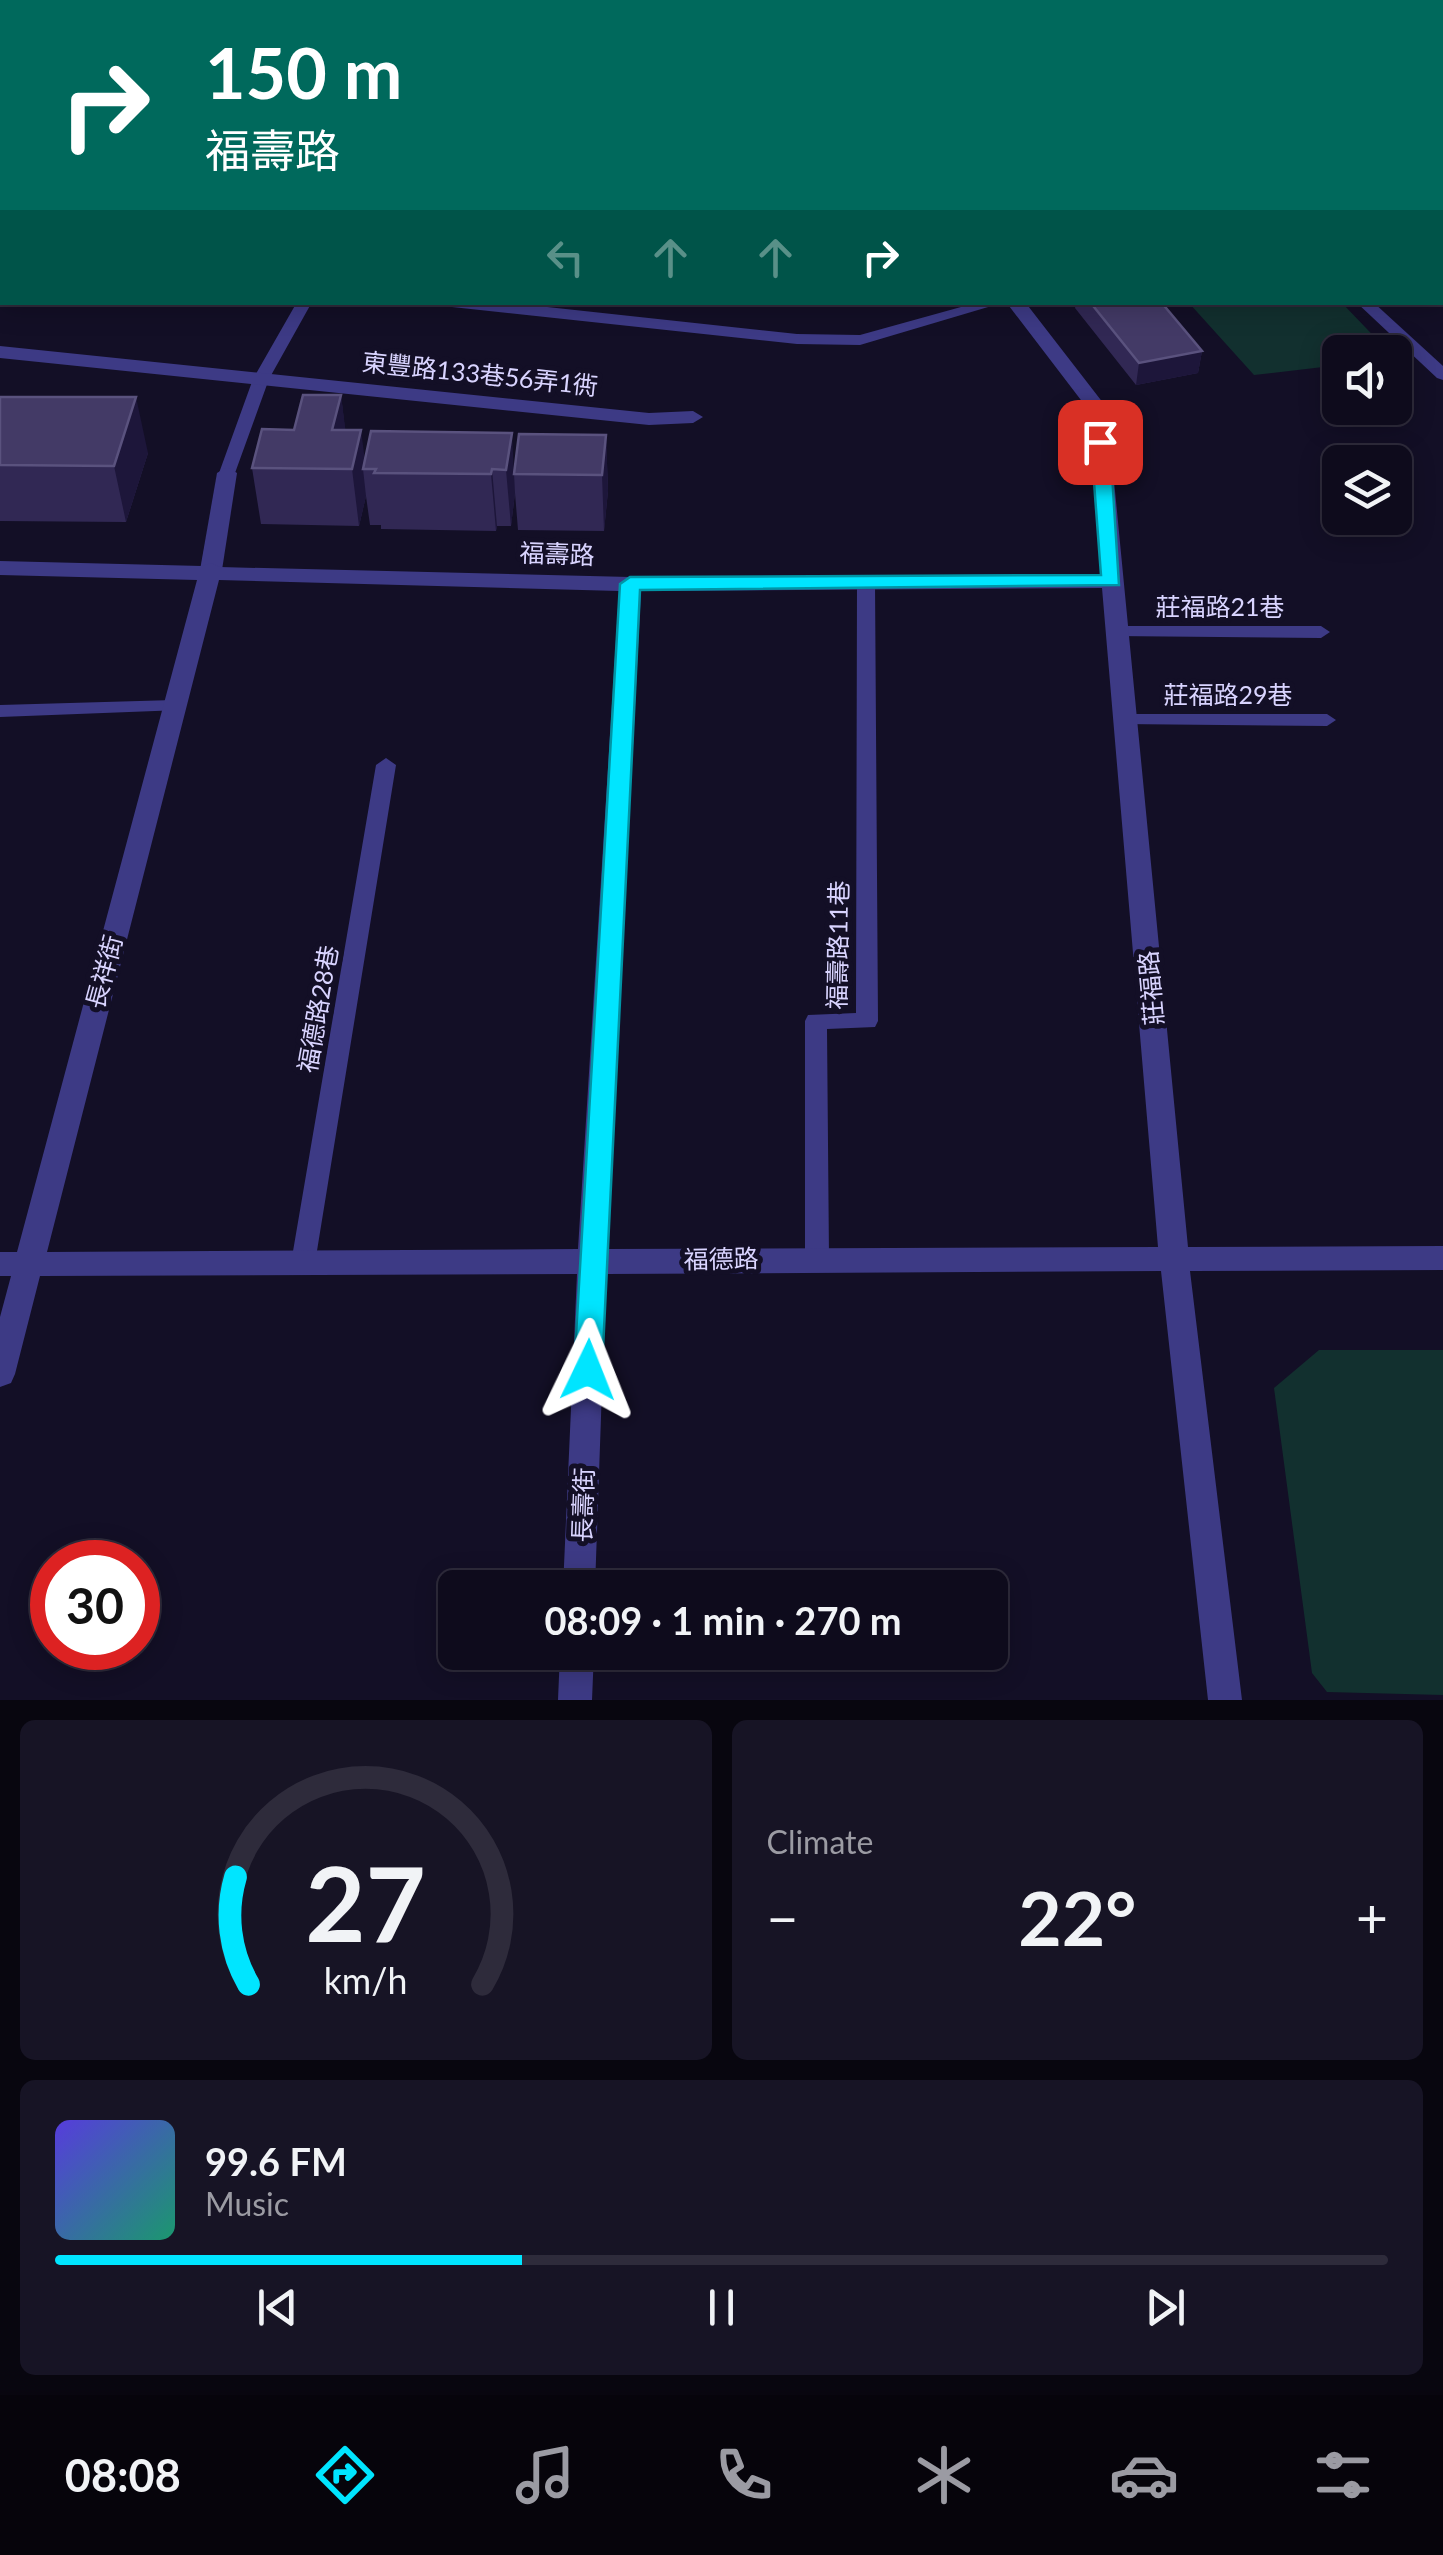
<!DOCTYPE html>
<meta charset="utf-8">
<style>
:root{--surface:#0e0b1c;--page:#171425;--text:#f1f3f6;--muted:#9b9ba3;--line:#2e2b3b;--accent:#00e5ff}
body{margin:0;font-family:Lato,"Noto Sans TC",sans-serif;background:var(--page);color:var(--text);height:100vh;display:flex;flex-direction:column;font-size:38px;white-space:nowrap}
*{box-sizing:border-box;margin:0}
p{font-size:32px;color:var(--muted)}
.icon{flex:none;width:55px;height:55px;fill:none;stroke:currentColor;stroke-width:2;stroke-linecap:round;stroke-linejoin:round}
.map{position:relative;height:1700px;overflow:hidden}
.side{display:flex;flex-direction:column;gap:20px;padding:20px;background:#08060f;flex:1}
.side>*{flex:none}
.banner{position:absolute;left:0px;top:0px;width:1445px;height:305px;box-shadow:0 5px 25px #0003,0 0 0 2px var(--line);background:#00695c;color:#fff;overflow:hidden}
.fabs{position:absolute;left:1322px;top:335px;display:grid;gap:20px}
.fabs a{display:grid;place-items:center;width:90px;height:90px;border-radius:15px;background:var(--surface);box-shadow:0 5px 25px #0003,0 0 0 2px var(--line);font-size:50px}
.speed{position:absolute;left:30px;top:1540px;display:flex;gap:20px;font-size:50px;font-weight:700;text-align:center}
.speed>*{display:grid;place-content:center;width:130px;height:130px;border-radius:50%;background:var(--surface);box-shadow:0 5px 25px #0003,0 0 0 2px var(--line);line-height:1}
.speed .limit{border:15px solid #d22;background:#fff;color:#111}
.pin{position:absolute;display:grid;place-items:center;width:85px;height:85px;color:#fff;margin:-42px;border-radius:20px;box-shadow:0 5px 15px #0006}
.me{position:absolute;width:110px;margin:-55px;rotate:2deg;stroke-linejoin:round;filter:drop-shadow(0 0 8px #0008)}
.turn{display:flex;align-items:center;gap:35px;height:210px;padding:0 40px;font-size:45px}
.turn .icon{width:130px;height:130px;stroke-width:2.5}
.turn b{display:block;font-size:70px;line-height:85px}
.lanes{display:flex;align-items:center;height:95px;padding:0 40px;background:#0003;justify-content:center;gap:50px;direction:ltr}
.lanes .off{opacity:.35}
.big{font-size:75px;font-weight:700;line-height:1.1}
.side .card{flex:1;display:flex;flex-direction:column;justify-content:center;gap:15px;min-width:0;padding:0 35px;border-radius:15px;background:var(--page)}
.side .dial{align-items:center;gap:0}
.dial svg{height:260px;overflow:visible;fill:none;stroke:var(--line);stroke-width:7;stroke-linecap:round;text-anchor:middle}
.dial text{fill:var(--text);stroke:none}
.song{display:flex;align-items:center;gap:30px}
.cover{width:120px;height:120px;border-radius:15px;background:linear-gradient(135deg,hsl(250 70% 55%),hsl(160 70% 35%))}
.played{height:10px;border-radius:5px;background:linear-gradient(90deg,var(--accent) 35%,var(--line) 35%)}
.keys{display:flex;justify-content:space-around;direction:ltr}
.heat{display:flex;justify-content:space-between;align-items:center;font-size:55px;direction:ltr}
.side .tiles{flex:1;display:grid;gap:20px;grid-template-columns:1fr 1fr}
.card:last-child{grid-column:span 2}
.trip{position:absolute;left:438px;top:1570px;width:570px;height:100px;border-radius:15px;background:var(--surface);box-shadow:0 5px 25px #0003,0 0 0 2px var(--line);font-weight:700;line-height:100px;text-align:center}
.tab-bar{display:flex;height:160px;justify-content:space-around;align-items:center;background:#06040b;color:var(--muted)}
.tab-bar .icon{width:70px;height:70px}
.tab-bar .selected{color:var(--accent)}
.tab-bar b{font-size:45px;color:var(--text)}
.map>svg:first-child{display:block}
.green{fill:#12302f}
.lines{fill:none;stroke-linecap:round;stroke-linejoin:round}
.service{fill:#3d3a85;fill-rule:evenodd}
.pedestrian{fill:#3d3a85;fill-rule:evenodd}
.minor{fill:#3d3a85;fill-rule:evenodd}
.wall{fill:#312854}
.shaded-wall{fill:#1d163a}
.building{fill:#433a66;stroke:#5a527e;stroke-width:2.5}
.route{fill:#00e5ff;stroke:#0095a6;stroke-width:2.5}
.labels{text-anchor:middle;stroke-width:10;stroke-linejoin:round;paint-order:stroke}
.street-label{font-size:25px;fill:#d9d4ff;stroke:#130f26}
</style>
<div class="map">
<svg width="1443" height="1700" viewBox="0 0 1443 1700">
<rect width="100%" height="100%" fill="#130f26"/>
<path class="green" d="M1189,303H1342L1389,352H1340V365L1254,375Z
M1319,1350H1443V1695L1327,1692L1312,1673L1274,1388Z"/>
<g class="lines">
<path class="service" d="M1025,0H1037V2H1025Z
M1300,0H1312L1313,2H1301Z
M1322,0H1338L1339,2H1323Z
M1442,5H1443V13H1442Z
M1442,66H1443V75H1442Z
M1442,139H1443V147H1442Z
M1442,212H1443V220H1442Z
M0,251H2V259H0Z
M297,302H312L269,379L235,473L233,477H221L219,473L253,379Z
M445,302H500L797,334L860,335L979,302H1005L860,345L797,344L452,307Z
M1356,302H1373L1443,366V380L1437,378Z
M866,577L875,583L878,1021L875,1027L827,1029L829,1258L825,1265L817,1268L809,1265L805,1258V1021L808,1015L856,1013L857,583Z
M1119,626H1321L1330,632L1321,638L1113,636L1110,632Z
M174,700L181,702L183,706L181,710L0,717V705Z
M1128,714H1327L1336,720L1327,726L1121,724L1119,720L1121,716Z
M386,758L396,765L315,1263L311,1270L303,1273L295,1270L291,1263L376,765Z"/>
<path class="pedestrian" d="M227,467L237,473L222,570L211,577L200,570L217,473Z"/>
<path class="minor" d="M0,46L2,47V57L0,56Z
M1006,302H1025L1107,408L1188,1247L1443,1246V1270L1190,1271L1242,1700H1208L1161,1271L606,1274L595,1588H563L577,1274L40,1276L15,1374L11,1383L0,1387V1317L11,1276H0V1252H17L197,580L0,575V561L202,566L211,563L220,567L630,577L1101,574L1087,408ZM219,580L619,591L578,1249L47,1252ZM1102,588L1158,1247L607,1249L641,591Z
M0,346L649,413L693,411L703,417L693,423L649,425L0,358Z
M560,1652H594L592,1700H558Z"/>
</g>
<path class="wall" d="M1076,302H1161L1202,351L1198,373L1136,385L1075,308Z
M341,395L345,430L365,458L514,469L606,435L608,491L604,531L518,530L515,493L511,526H497L496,531L381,529V525H370L366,496L359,526L261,524L252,468Z
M0,397L148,453L126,522L0,521Z"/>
<path class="shaded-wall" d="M1202,351L1198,373L1136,385L1139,363Z
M341,395L348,450L332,430Z
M136,397L148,453L126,522L114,466Z
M361,430L366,469H363L366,496L359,526L352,469Z
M512,433L515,493L511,526L506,470Z
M606,435L608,491L604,531L602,475Z
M492,469L497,526L496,531L491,474Z"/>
<path class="building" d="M1090,302H1161L1202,351L1139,363Z
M303,395H341L332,430H361L352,469L252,468L262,429L294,430Z
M0,397H136L114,466L0,465Z
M371,431L512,433L506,470L492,469L491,474L374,473L376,469H363Z
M519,434L606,435L602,475L514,474Z"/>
<path class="route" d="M1100,437L1110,442L1119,585L640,590L602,1370L598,1378L588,1382L578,1378L574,1370L620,584L630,577L1101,575L1091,442Z"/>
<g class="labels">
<g class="street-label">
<text transform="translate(480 374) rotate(6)" y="9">東豐路133巷56弄1衖</text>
<text transform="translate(557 554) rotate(2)" y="9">福壽路</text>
<text x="1220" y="616">莊福路21巷</text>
<text x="1228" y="704">莊福路29巷</text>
<text transform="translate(838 945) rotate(-89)" y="9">福壽路11巷</text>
<text transform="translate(104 972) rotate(-75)" y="9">長祥街</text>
<text transform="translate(1151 988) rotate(-95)" y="9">莊福路</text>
<text transform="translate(318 1009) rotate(-80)" y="9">福德路28巷</text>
<text transform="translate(721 1259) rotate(-1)" y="9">福德路</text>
<text transform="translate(583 1505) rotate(-88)" y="9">長壽街</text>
</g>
</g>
</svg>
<div class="fabs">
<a><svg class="icon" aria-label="sound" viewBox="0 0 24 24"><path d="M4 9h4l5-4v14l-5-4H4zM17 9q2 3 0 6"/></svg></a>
<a><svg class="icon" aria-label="layers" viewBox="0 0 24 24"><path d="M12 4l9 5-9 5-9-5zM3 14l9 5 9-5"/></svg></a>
</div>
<div class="speed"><div class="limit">30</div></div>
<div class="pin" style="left:1100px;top:442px;background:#d93025"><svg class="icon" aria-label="arrive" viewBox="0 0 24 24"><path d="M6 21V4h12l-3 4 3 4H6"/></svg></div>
<svg class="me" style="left:588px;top:1370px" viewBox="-20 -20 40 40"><path d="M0-17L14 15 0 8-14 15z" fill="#00e5ff" stroke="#fff" stroke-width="4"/></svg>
<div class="trip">08:09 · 1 min · 270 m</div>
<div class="banner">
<div class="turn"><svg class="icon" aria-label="right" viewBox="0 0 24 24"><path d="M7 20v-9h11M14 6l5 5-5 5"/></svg><div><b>150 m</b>福壽路</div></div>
<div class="lanes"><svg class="icon off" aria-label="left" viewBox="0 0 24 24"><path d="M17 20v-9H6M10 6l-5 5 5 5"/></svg><svg class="icon off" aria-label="ahead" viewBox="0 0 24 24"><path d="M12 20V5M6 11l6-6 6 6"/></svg><svg class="icon off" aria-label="ahead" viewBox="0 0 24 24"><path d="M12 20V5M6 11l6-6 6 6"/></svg><svg class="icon" aria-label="right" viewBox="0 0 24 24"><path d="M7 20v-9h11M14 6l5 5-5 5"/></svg></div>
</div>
</div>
<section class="side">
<div class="tiles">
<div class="card dial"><svg viewBox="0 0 100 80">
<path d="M14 69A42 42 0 1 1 86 69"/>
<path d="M14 69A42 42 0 0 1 10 36" stroke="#00e5ff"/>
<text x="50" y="56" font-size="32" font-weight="700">27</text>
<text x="50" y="72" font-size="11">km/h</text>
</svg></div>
<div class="card"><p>Climate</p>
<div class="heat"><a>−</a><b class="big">22°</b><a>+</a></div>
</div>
<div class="card">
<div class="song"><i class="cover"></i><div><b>99.6 FM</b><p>Music</p></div></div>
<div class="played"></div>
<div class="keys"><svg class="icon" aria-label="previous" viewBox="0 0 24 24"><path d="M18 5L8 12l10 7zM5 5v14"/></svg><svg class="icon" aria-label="pause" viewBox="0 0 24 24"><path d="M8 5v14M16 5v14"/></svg><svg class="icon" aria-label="next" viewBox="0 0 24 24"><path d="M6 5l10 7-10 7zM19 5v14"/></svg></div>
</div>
</div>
</section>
<nav class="tab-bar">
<b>08:08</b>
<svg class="icon selected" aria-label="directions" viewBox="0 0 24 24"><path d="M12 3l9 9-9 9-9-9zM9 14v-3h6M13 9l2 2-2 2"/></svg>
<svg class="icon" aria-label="music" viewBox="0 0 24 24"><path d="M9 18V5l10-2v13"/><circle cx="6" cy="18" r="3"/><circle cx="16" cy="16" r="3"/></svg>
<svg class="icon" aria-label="phone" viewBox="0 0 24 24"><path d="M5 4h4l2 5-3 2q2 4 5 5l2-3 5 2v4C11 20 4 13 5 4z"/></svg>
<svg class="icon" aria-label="climate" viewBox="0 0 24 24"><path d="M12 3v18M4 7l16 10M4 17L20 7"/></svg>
<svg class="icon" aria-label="car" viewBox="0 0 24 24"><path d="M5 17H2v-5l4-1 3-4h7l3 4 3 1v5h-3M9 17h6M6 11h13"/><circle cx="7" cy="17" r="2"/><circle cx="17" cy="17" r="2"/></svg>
<svg class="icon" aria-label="filters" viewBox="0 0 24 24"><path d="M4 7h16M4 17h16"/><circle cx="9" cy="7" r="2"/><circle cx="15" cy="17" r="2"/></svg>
</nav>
